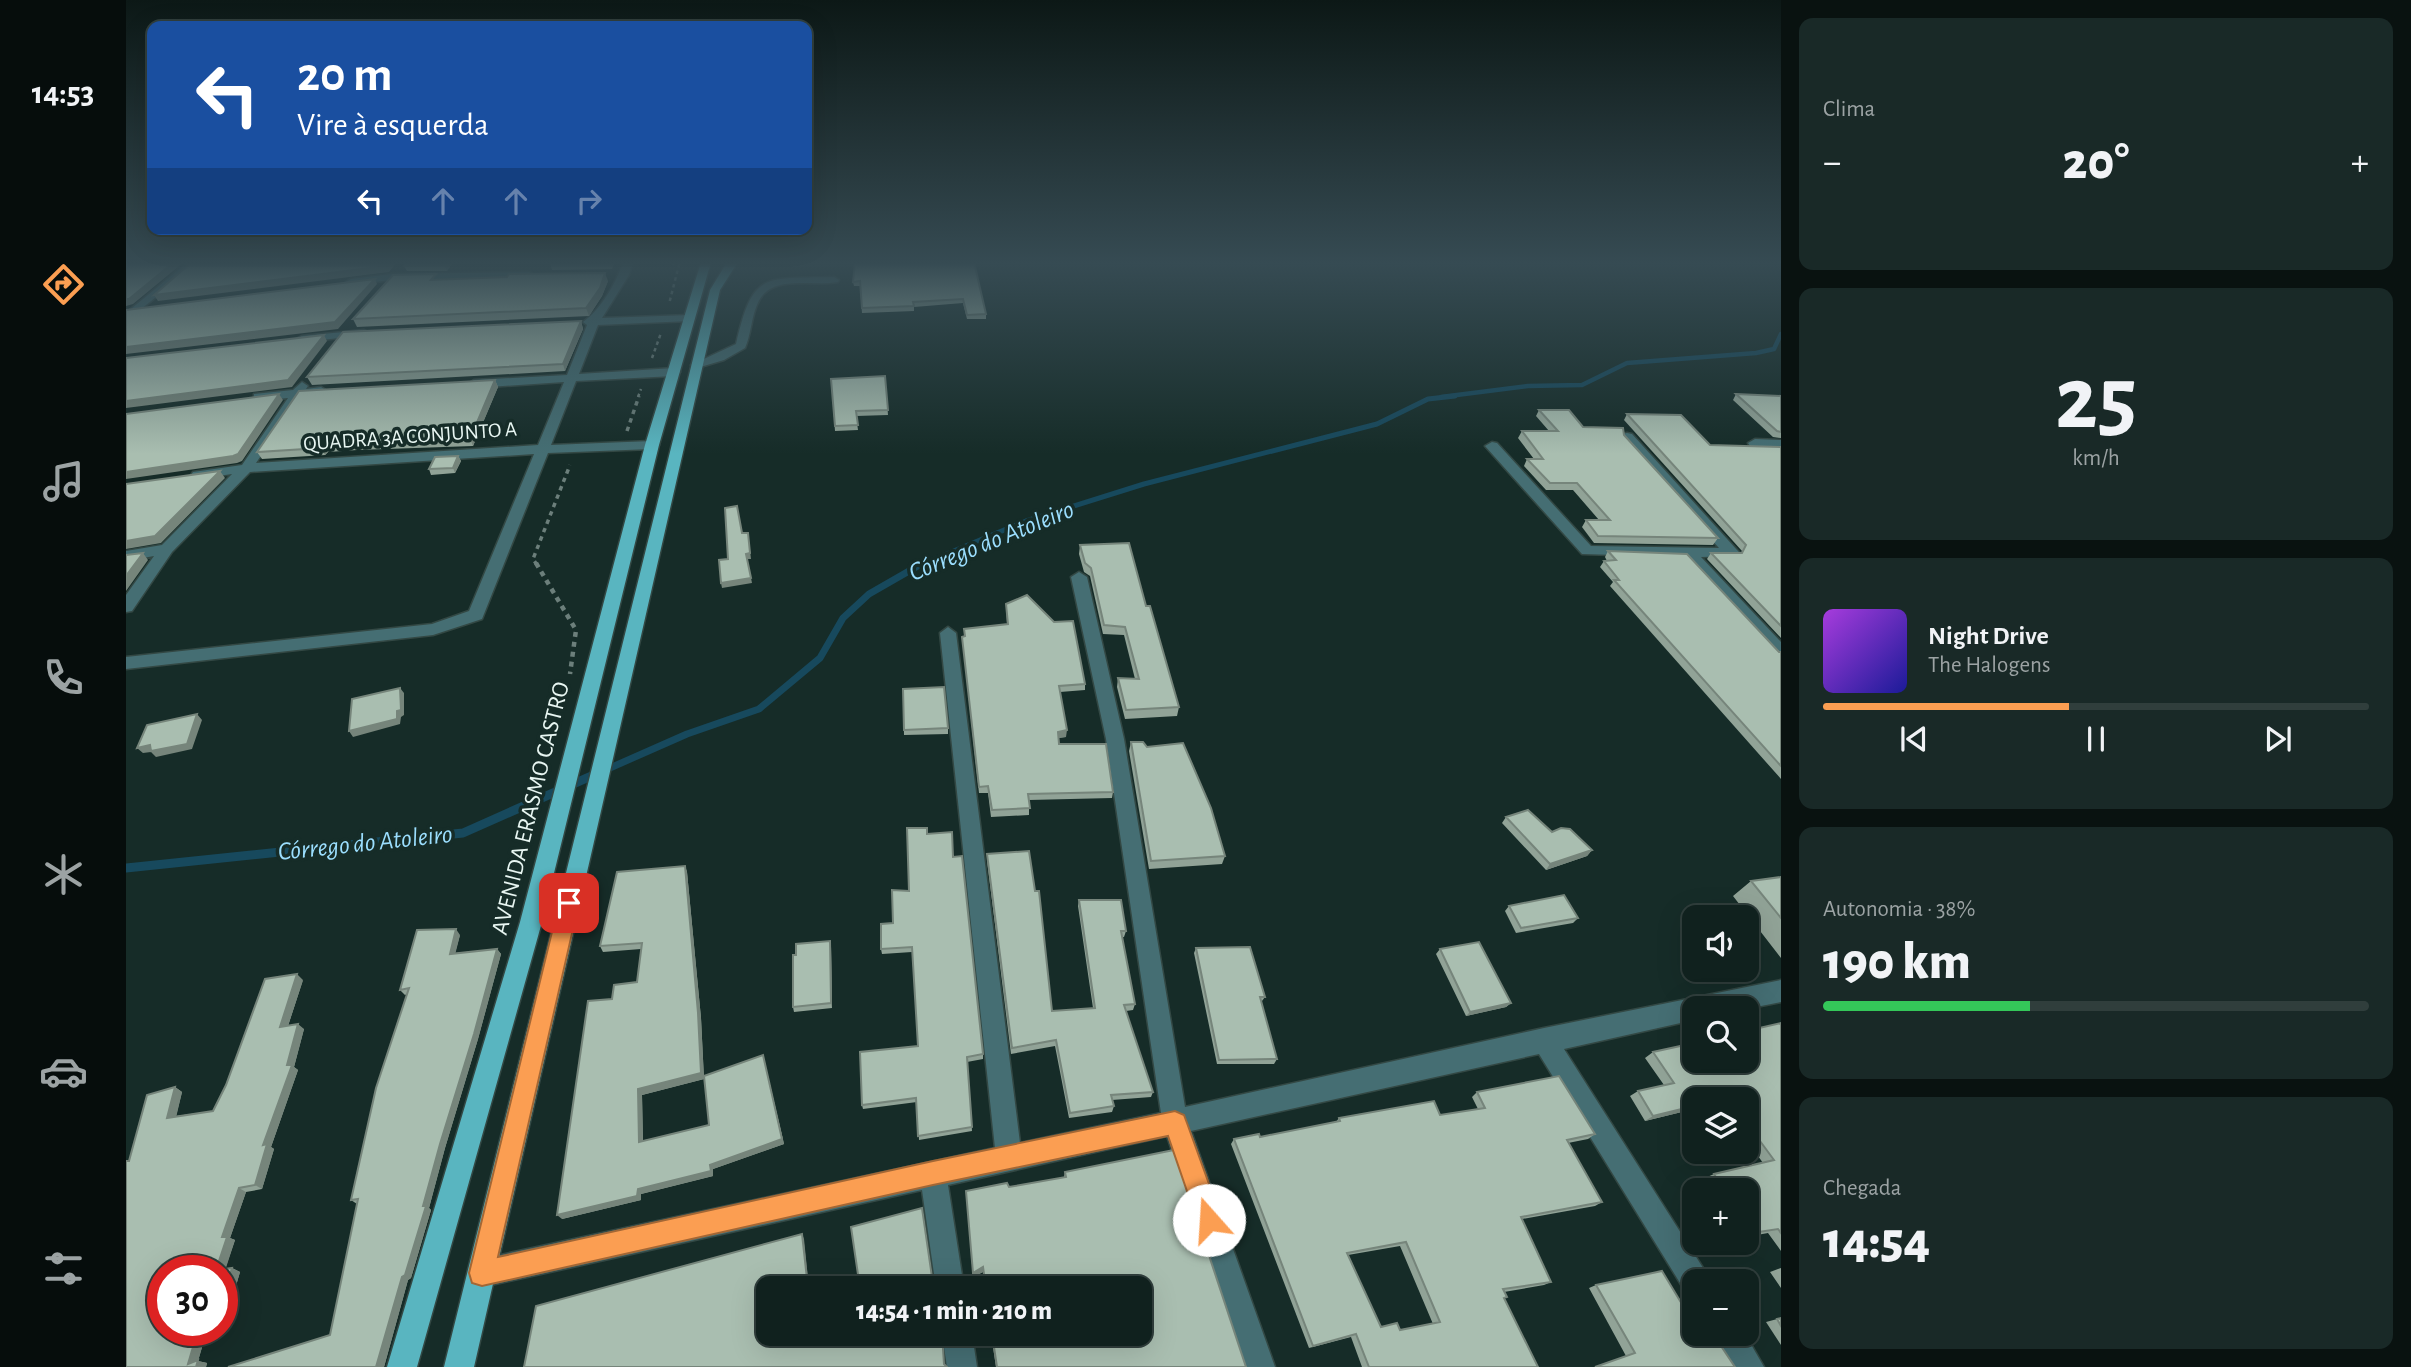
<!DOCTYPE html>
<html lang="pt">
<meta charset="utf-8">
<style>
:root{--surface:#10211e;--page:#192927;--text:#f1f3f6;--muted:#9ca3a4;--line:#303e3c;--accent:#fb9e52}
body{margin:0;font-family:"Alegreya Sans",sans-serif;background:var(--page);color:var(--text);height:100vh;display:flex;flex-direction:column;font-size:26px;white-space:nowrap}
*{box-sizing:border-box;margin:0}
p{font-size:23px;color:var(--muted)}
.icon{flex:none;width:38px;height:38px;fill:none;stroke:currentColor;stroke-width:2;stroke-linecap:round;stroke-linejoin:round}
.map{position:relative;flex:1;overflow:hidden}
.side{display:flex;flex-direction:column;gap:18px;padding:18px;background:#091210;width:630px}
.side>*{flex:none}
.guide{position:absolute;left:21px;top:21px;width:665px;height:214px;border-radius:14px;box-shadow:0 7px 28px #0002,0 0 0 2px var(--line);background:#1a4fa0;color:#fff;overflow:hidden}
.controls{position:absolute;left:1556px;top:905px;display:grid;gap:14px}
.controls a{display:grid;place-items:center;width:77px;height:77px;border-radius:14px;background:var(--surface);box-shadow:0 7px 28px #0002,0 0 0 2px var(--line);font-size:35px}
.speed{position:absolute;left:21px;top:1255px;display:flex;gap:14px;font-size:35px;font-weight:700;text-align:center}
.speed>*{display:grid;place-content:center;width:91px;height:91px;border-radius:50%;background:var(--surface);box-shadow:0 7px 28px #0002,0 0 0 2px var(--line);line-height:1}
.speed .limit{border:10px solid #d22;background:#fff;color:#111}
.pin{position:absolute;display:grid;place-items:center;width:60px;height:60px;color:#fff;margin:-30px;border-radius:14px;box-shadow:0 4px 10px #0006}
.me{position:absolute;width:77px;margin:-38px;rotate:341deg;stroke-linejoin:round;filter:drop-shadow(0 0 5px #0008)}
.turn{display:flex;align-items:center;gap:24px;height:147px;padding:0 35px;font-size:32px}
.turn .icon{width:91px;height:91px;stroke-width:2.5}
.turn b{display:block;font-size:49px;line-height:60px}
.lanes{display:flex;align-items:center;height:66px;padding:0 35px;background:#0003;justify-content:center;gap:35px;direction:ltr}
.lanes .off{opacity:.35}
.big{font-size:52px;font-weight:800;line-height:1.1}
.side .widget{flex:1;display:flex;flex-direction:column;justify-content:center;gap:10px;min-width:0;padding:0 24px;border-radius:14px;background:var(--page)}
.side .dial{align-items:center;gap:0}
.dial b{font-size:91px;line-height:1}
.song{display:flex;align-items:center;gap:21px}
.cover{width:84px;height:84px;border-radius:10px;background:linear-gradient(135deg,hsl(280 70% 55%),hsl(240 70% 35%))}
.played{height:7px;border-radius:4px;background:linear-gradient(90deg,var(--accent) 45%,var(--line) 45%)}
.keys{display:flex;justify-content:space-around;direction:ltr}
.heat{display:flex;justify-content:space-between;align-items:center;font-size:38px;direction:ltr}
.charge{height:10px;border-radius:5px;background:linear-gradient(90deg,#34c759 38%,var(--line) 0)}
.trip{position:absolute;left:630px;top:1276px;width:396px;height:70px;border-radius:14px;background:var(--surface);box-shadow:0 7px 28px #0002,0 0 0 2px var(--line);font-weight:800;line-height:70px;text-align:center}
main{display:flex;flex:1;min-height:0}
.dock{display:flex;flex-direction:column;width:126px;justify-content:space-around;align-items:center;background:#060d0c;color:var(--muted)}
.dock .icon{width:49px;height:49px}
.dock .current{color:var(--accent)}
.dock b{font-size:32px;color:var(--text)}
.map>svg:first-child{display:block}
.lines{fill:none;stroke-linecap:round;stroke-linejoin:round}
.stream-far3{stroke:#17495d;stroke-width:4.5}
.stream-far2{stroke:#17495d;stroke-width:5}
.stream-far1{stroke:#17495d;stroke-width:7}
.stream{stroke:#17495d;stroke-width:9}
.minor-casing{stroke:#334844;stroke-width:3}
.major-casing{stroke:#334844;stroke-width:3}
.path-far2{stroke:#6c7f7b;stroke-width:2.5;stroke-dasharray:3.5 3.5;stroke-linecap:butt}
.path-far1{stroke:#6c7f7b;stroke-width:3.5;stroke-dasharray:4.5 4.5;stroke-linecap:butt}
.path{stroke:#6c7f7b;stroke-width:4.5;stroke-dasharray:5 5;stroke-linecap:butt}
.minor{fill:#456e73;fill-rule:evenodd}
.major{fill:#59b5c0;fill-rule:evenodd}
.wall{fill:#91a397;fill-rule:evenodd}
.shaded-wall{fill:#76857b}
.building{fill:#a9beb0;stroke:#76857b;stroke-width:2;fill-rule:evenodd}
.route{fill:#fb9e52;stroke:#a36735;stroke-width:2}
.labels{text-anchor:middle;stroke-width:7;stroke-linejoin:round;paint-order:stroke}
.far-street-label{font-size:21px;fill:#e8f6f2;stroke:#162c28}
.street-label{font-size:24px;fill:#e8f6f2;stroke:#162c28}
.water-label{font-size:26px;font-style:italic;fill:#9bdefe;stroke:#162c28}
</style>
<main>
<nav class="dock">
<b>14:53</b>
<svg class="icon current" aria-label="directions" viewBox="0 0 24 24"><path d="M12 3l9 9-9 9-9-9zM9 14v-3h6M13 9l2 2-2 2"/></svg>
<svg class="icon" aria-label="music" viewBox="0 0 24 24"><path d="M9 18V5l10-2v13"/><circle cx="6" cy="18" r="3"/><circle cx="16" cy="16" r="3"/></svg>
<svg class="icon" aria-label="phone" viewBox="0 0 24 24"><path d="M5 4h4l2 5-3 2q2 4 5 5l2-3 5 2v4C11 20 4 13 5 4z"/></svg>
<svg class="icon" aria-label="climate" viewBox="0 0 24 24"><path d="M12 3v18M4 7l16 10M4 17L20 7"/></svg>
<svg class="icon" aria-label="car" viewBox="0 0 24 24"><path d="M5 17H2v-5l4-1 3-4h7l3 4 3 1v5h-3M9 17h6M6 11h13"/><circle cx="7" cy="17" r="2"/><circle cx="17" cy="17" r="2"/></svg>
<svg class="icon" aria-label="filters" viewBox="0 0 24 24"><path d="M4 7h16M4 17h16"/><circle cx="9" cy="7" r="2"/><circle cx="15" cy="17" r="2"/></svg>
</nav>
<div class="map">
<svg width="1655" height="1367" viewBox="0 0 1655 1367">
<rect width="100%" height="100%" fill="#162c28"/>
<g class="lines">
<path class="stream-far3" d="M1315,397L1402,386L1456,385L1501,363L1630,353L1648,349L1655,334"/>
<path class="stream-far2" d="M794,565L900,521L1018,484L1251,424L1302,399L1329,396"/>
<path class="stream-far1" d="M468,775L561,734L633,709L694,658L717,618L743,594L797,563"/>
<path class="stream" d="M0,868L337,833L472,773"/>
<defs>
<path id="minor" d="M62,262H74L0,321V313Z
M497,262H507L503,275L476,318L564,315L569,318L564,321L472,325L453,374L548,368L554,372L548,376L450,381L425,445L526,441L533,445L526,449L422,453L356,619L307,635L0,669V657L306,624L343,611L408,454L124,472L46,552L6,611L0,612V595L28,556L0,561V551L36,545L106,474L72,479L65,475L67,472L116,465L162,398L132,401L128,400V394L167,390L176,382L182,386L180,389L195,387L201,391L195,395L175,397L130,463L412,445L438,382L348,388L342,384L348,380L441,375L461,325L457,322C474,310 490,284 497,262Z
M403,272L408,275L407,277L265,280L225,285L220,282L225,279L265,274Z
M708,277L713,280L712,282C685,287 643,273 631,305C625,319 625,335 619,348L598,360L571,368L565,365L610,344C627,270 638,279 708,277Z
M238,330L244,333L242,335L176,342L170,339L176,336Z
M1501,433L1506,434L1611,550L1614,553L1611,556L1575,557L1655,642V658L1649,656L1558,557L1456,554L1359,446L1366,442L1371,443L1465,546L1593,548L1496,440V434Z
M1629,439L1655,440V448L1624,446L1622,443Z
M953,572L961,577L998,739L1059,1107L1418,1028L1655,980V1002L1620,1009L1568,1008V1020L1438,1049L1579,1271L1583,1281H1568V1295L1559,1291L1413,1054L1065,1131L1149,1367H1119L1041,1136L822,1185L838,1288H810L796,1190L356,1287L346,1283L342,1273L346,1263L356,1259L869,1148L814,633L822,627L830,633L894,1143L1035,1113L980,739L945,577Z
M816,1334H846L851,1367H821Z
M1587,1334H1619L1638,1367H1606Z"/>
<path id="major" d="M575,262H585L533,445L416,922L291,1367H261L394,922L519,445Z
M601,262H612L594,290L348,1367H318L584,290Z"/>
</defs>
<use href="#minor" class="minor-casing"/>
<use href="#major" class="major-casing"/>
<path class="path-far2" d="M538,262L553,265L543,304
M526,358L535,333
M512,397L515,389"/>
<path class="path-far1" d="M501,431L513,396
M411,565L407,559L444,465"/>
<path class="path" d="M410,563L450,630L444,674"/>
<use href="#minor" class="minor"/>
<use href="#major" class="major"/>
</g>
<path class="wall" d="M327,262L321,271H281L278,266Z
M489,262L486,269L426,270L424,263Z
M848,262L860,314V319H841L837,303L788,307V311L736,313L734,286H728L727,282Z
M312,280L482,281L476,296L463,316L231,327L227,319Z
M455,321L457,329L439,371L186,385L181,377Z
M759,376L762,415L730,416L732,430L709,431L705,379Z
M369,380L372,387L347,446L231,450L202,452L199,455L136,459L131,452Z
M1610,394L1655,396V438L1647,437L1607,400Z
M1413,410L1457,427L1498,435L1592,538L1587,545L1468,543L1456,527L1460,520H1473L1447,490H1420L1398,466L1401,459H1408L1392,438L1396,431H1423L1410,416Z
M1501,414L1584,445L1655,447V638L1581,559L1585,553H1615L1616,551L1498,420Z
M332,456L335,461L329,473L305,475L303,469Z
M954,545L1020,606L1053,707L1051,716L999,719L991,687L992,678L1009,679L998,635L977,634L964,576L958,572L953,554Z
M1482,551L1655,652V779L1484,586L1487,582L1474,567L1478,561H1481L1479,557Z
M880,604L959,684V690L934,692L940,737L932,738L933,744L987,792L986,798L903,800V815L865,817L862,793H853L836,637L838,636V629L881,625Z
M777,689L822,728V734L778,735Z
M1005,742L1099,856L1096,864L1023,869L1003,751Z
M1380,817L1426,832L1466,850L1461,856L1420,870L1376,823Z
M801,834L827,857L857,1054V1059L841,1062L846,1131L793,1140L791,1102L737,1109L736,1105L792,1046L786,952L756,954L755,949L783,891Z
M861,854L926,1011L967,1008L952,906L953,900L1000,931L998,937H996L1009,1004L1007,1010L1000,1011L1027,1092L1025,1097L986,1100L988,1106L986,1112L943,1118L929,1046L885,1054L861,860Z
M559,866L561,872L575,1018L578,1079L516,1095L517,1142L583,1125L637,1055L658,1144L587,1169V1176L515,1194V1200L436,1219L486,999L511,982L515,949L477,952L474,946Z
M1655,877V958L1607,896L1625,881Z
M1383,906L1452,918L1447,923L1390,933L1379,911Z
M334,935L329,953L371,949L375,954L352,1039L319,1148L303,1208L305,1210L285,1278L282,1280L258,1367H102L204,1335L231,1204L225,1200L281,994L279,995L274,990Z
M705,946L706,1008L668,1012L667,1007L670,955Z
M1070,948L1139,997L1136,1001H1135L1151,1059L1148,1064H1091L1068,953Z
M1314,949L1385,1003L1380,1007L1340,1016L1310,954Z
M177,980L162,1026L178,1029L168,1067L172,1070L145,1147L148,1149L136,1189L120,1192L104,1238L109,1240L99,1269L106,1268L114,1272L104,1306L37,1330H81L72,1361L81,1363L80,1367H0L3,1161L49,1087L56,1092L50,1116L87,1111Z
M1655,1023V1251L1642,1233L1620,1237V1190H1587L1579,1178L1588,1174L1637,1163L1620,1139V1099H1568V1109L1519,1121L1504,1096L1512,1091L1538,1085L1519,1058L1527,1052Z
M1351,1092L1469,1134L1462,1139L1442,1143L1476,1202L1469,1206L1396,1219L1425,1282L1418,1285L1378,1292V1298L1412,1367H1236L1225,1337L1183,1348L1105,1144L1108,1139L1134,1137L1210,1122L1213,1118L1314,1115L1352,1109L1346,1097ZM1274,1246L1307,1324L1274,1330L1255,1327L1222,1255Z
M939,1172L1120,1367H870L865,1334H1013V1288H859L857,1272L847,1277L840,1191L883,1187L938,1177Z
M1655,1268V1288L1644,1272Z
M1470,1285L1578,1340L1500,1356L1463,1288Z
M1655,1318V1345L1640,1322Z"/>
<path class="shaded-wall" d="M48,262H58L7,304L0,306V299Z
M263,262H271L263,272L32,301L28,295Z
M320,262H327L321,271L318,265Z
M489,262L486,269L484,263Z
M479,273L482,281L476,296L463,316L460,308Z
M249,279L251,284L212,329L0,354V347Z
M455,321L457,329L439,371L437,364Z
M198,335L201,341L166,387L0,408V401Z
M369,380L372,387L347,446L344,439Z
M153,394L157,400L116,461L111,463L0,479V472Z
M198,445L202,452L199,455L195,448Z
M332,456L335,461L329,473L327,468Z
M94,471L99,478L35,543L0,549V541Z
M622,533L625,559H621L620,554Z
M17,553L22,560L0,591V576Z
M625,578L626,583L596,588L595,583Z
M274,688L278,693V715L275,717L274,724L227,737L223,731L271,711Z
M71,714L76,720L66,749L30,757L25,752L17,753L11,748Z
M941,730L940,737L931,738L932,732Z
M1466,850L1461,856L1420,870L1424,864Z
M559,866L561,872L575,1018L578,1079L516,1095L517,1147L513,1142L512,1089Z
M330,929L334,935L328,959L324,954Z
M704,941L705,946L706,1008L705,1003Z
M371,949L375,954L352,1039L319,1148L303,1208L305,1210L285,1278L282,1280L258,1367H250Z
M171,974L177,980L160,1032L154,1027Z
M1385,1003L1380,1007L1340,1016L1344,1012Z
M172,1024L178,1029L168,1067L172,1070L145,1147L148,1149L136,1189L129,1185L137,1145Z
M637,1055L658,1144L587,1169V1176L515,1194V1200L436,1219L431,1215L584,1165Z
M49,1087L56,1092L49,1122L41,1118Z
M1568,1106V1109L1519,1121L1527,1116Z
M113,1188L120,1192L104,1238L109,1240L98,1274L90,1270L96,1237Z
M676,1234L678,1239L683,1288H682Z
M857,1267V1272L847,1277V1273Z
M106,1268L114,1272L104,1306L98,1307L96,1313V1301Z
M72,1330H81L72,1361L81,1363L80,1367H70L62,1364Z"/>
<path class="building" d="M0,262H48L3,299H0Z
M66,262H263L260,266L28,295Z
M280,262H320L318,265L278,266Z
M424,262H484L424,263Z
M729,262H848L860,314L841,315L837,299L787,302L788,306L736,308L734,281L727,282Z
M479,273L474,288L460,308L227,319L267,275L310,274L305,280L381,277L383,274Z
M249,279L209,322L0,347V310Z
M455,321L437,364L181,377L217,332Z
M198,335L162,380L0,401V358Z
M759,376L762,410L730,411L732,425L709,426L705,379Z
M369,380L344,439L228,443L198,445L195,448L131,452L173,391Z
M153,394L112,454L107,456L0,472V414Z
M1610,394L1655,396V432L1651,431Z
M1413,410H1443L1457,427L1497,428L1498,435L1592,538L1472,536L1460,520H1484L1451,483H1424L1401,459H1417L1396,431H1432Z
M1501,414L1555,415L1584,445L1655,447V626L1585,553H1616L1620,545Z
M332,456L327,468L303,469L309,457Z
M94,471L29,536L0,541V484Z
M611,506L616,533H622L624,553L620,554L625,578L595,583L593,560L602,559L599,508Z
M1003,543L1020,606H1024L1053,707L1000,710L992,678L1013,679L999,627L978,625L965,568L959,563L954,545Z
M1482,551L1561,554L1653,652H1655V766L1488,580H1493L1478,561L1490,560Z
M17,553L0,576V555Z
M901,595L928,622L947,621L959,684L933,686L941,730L932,732L933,744H980L987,792L902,794L904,808L866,810L862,786L853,787L836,637L839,636L838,629L882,624L880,604Z
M818,687L822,728L778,730L777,689Z
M274,688L275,710L271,711V719L223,731L226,699Z
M71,714L61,744L25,751L24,745L11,748L21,725Z
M1005,742H1017L1021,747L1057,743L1085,808L1099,856L1025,861Z
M1402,810L1426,832L1435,828L1444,829L1466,850L1424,864L1380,817Z
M781,828H801V834L826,832L827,857L836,856L857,1054L841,1057L846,1127L792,1136L790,1098L736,1105L734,1052L792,1046L786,947L755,949V924L767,923L766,890L783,891Z
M903,851L909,891H913L926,1011L969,1008L953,900H995L1000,931H995L1009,1004L998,1005L1027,1092L985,1095L988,1106L944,1113L930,1040L886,1048L861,854Z
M559,866L572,1013L575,1073L512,1089L513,1142L583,1125L578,1076L637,1055L656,1139L584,1165L585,1171L512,1189L511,1196L431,1215L462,1001L486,999L488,985L511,982L516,943L474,946L491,872Z
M1655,877V918L1625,881Z
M1438,895L1452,918L1395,928L1383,906Z
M330,929L324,954L371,949L348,1034L314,1144L297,1206H300L279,1275L276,1277L250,1367H102L204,1335L232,1199L225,1200L250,1088L283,988L274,990L291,930Z
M704,941L705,1003L667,1007V955H670V944Z
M1353,942L1385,1003L1344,1012L1314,949Z
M1124,947L1139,997H1134L1151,1059L1093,1060L1070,948Z
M171,974L154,1027L172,1024L161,1065H166L137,1145L141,1144L129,1185L113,1188L96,1237H101L90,1270H37V1330H72L62,1364L72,1360L70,1367H0V1161H3L21,1095L49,1087L41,1118L87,1111L100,1085L139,979Z
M1655,1023V1233L1652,1229L1626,1233L1620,1225V1190H1598L1588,1174L1648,1160L1620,1122V1099H1604L1603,1097L1595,1099H1568V1106L1527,1116L1512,1091L1548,1083L1527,1052L1568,1043V1060H1620V1031Z
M1433,1076L1469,1134L1441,1140L1476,1202L1395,1217L1425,1282L1377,1289L1381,1297L1378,1298L1412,1367H1243L1230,1334L1187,1346L1108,1139L1133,1134L1134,1137L1214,1121L1213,1118L1308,1101L1314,1115L1359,1108L1351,1092ZM1280,1242L1314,1322L1274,1330L1271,1323L1255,1327L1221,1253Z
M1048,1150L1120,1367H871L866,1334H1013V1288H860L857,1267L847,1273L840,1191L881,1183L883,1187L940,1177L939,1172Z
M796,1208L807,1284L811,1286L812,1288H734L725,1227Z
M676,1234L682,1288H642V1334H816L818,1364L821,1367H398L410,1306Z
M106,1268L96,1301V1270H91Z
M1536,1271L1568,1324V1334H1574L1578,1340L1589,1337L1609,1367H1469L1509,1353L1470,1285Z
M1655,1318V1326L1651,1319Z"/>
<linearGradient id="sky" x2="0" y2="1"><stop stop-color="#0c1816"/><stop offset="0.58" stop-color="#364b53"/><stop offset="1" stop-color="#364b53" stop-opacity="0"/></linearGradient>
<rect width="1655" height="454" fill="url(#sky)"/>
<path class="route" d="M443,894L450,897L453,903L372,1257L807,1161L1049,1111L1058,1115L1061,1123L1096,1220L1092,1229L1083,1233L1074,1229L1042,1136L807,1185L356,1286L346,1283L343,1273L433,903L436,897Z"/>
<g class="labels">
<g class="far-street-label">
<text transform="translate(284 436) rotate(-4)" y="7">QUADRA 3A CONJUNTO A</text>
</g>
<g class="street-label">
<text transform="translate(404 808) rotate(-76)" y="8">AVENIDA ERASMO CASTRO</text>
</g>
<g class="water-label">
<text transform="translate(865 540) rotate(-22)" y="9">Córrego do Atoleiro</text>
<text transform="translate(239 842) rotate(-6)" y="9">Córrego do Atoleiro</text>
</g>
</g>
</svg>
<div class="controls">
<a><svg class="icon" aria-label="sound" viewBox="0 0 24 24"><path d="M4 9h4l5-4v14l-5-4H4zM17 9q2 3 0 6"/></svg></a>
<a><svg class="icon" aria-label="search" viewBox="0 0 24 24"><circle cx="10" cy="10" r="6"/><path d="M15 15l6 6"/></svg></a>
<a><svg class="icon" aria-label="layers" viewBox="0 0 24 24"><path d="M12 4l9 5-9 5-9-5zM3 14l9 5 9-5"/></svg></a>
<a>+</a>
<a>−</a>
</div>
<div class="speed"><div class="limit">30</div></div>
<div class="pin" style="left:443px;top:903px;background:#d93025"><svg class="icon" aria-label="arrive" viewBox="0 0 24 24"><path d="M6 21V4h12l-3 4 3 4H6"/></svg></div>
<svg class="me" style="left:1083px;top:1220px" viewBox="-20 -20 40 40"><circle r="19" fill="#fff"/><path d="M0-13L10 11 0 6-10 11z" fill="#fb9e52"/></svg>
<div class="trip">14:54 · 1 min · 210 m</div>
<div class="guide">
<div class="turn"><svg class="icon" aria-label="left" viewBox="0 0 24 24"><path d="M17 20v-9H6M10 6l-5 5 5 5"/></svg><div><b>20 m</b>Vire à esquerda</div></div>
<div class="lanes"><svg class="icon" aria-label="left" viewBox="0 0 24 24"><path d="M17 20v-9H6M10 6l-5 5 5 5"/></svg><svg class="icon off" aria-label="ahead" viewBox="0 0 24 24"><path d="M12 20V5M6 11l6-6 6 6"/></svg><svg class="icon off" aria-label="ahead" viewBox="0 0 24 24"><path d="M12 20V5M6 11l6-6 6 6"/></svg><svg class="icon off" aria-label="right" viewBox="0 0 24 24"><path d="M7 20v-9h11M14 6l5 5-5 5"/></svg></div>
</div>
</div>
<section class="side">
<div class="widget"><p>Clima</p>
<div class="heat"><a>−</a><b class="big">20°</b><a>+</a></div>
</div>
<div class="widget dial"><b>25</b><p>km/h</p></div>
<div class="widget">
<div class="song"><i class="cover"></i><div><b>Night Drive</b><p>The Halogens</p></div></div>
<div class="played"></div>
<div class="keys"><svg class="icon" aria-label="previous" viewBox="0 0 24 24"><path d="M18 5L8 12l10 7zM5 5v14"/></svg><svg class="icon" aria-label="pause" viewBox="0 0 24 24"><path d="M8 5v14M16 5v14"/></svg><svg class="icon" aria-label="next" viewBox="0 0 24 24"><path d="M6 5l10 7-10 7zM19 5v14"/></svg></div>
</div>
<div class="widget"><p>Autonomia · 38%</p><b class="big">190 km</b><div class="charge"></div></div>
<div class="widget"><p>Chegada</p><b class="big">14:54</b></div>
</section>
</main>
